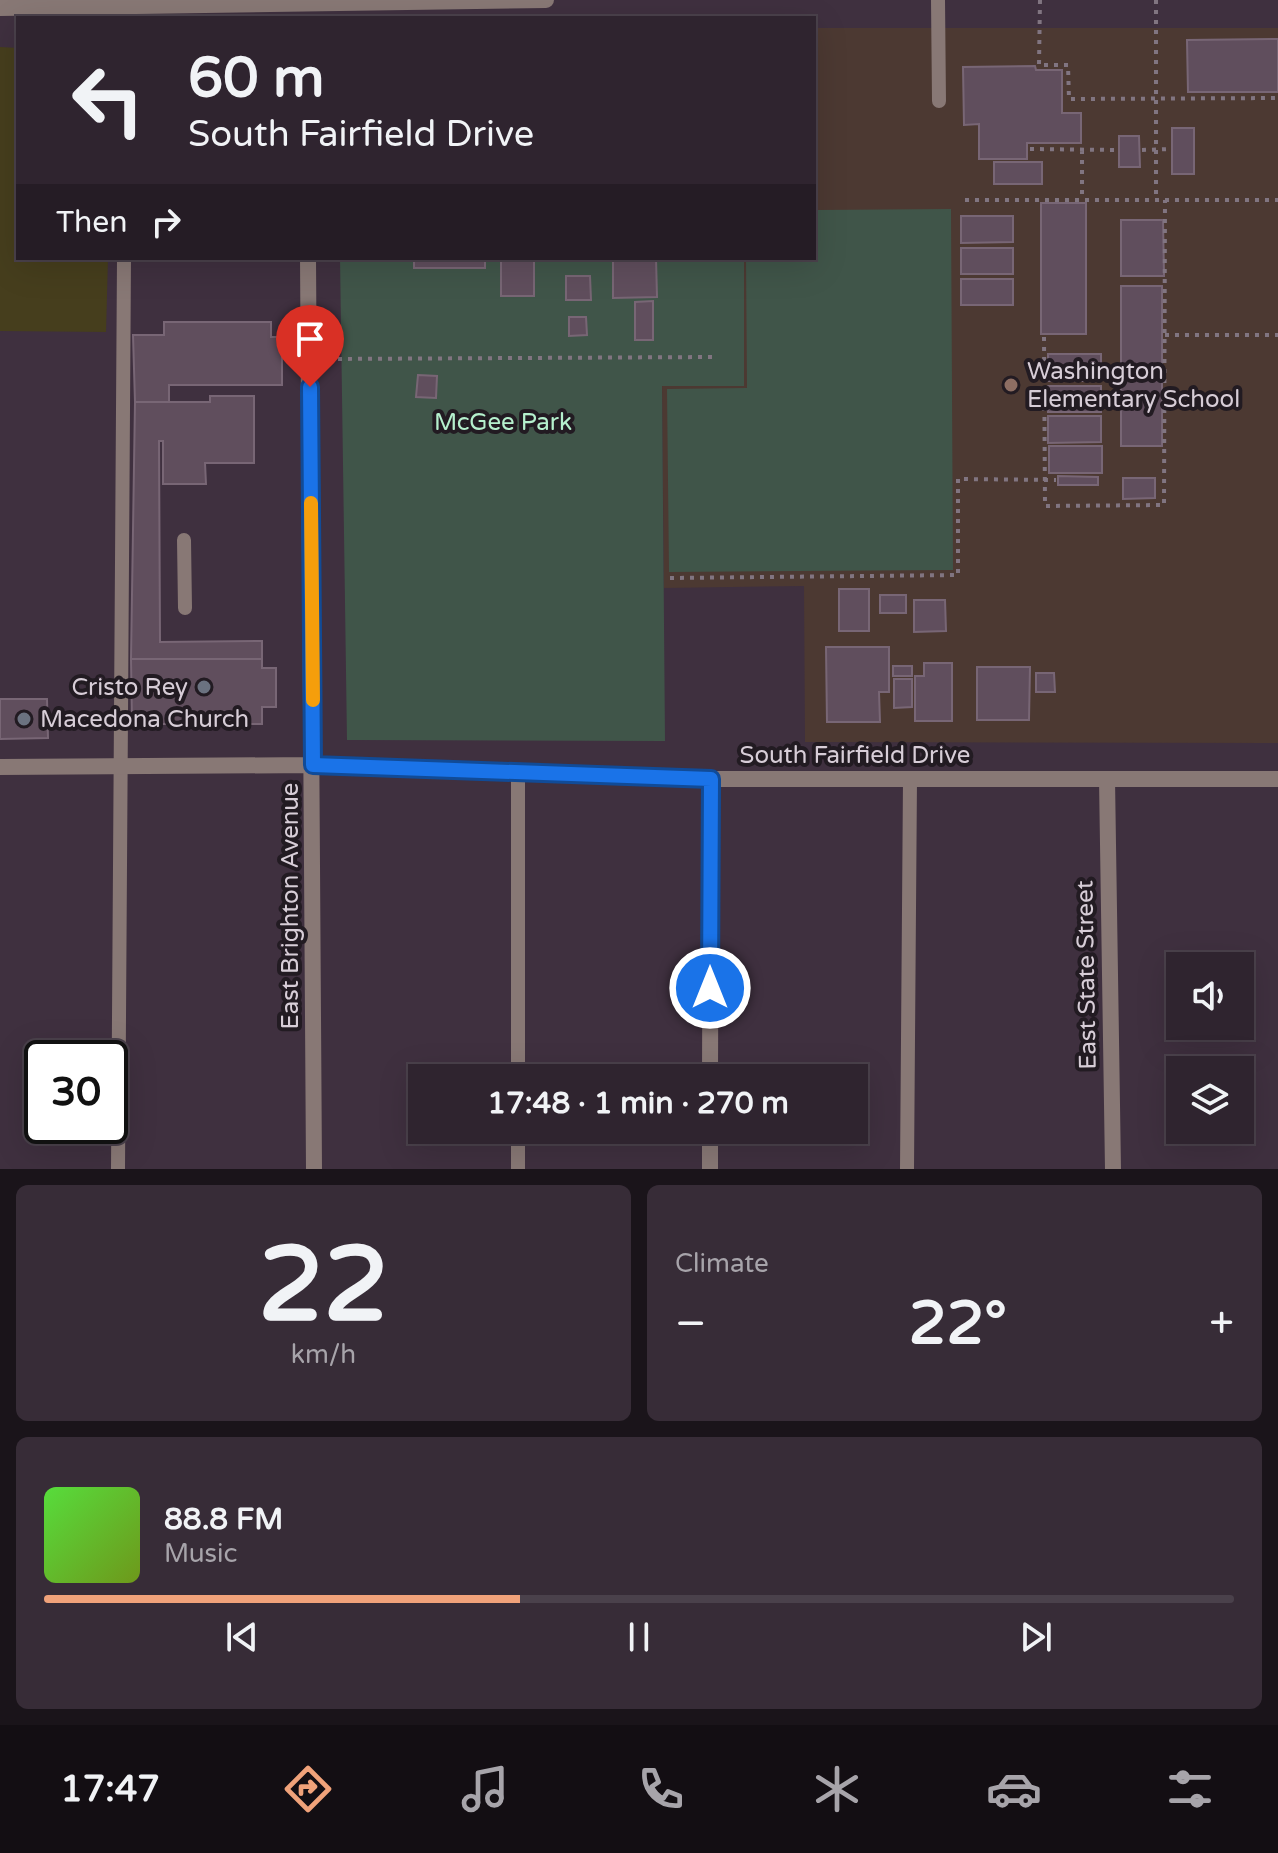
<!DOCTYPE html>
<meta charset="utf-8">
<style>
:root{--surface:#2f242f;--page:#372c37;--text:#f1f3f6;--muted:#a7a4aa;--line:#4a414b;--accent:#f0a27a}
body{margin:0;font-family:"Varela Round",sans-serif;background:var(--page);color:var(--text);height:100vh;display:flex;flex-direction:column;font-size:30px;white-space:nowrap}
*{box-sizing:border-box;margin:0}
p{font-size:26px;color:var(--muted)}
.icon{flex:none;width:44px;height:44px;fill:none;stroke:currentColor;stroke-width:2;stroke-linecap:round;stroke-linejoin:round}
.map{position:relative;height:1169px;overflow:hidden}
.panel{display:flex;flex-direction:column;gap:16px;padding:16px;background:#1a141a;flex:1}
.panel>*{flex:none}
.hud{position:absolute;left:16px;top:16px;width:800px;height:244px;border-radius:0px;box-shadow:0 8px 32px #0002,0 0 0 2px var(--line);background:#2f242f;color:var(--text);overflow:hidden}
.tools{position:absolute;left:1166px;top:952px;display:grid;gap:16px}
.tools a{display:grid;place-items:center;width:88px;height:88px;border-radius:0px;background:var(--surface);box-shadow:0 8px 32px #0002,0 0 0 2px var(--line);font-size:40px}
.speed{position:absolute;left:24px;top:1040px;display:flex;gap:16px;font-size:40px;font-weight:700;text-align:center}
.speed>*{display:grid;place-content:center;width:104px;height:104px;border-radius:50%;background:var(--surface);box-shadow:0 8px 32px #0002,0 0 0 2px var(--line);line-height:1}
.speed .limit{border:4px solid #111;border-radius:12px;background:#fff;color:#111}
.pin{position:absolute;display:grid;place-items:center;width:68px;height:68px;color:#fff;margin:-82px -34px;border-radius:50% 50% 50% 0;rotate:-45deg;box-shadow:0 0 8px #0007}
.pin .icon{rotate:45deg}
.me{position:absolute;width:88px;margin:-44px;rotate:0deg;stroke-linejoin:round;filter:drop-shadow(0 0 6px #0008)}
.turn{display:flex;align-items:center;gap:28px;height:168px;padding:0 40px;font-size:36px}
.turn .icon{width:104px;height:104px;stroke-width:2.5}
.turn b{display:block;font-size:56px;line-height:68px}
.then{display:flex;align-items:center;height:76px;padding:0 40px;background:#0003;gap:16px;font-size:30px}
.big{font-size:60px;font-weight:800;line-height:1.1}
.panel .tile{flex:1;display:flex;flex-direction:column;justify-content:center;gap:12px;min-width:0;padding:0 28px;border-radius:12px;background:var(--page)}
.panel .dial{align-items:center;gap:0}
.dial b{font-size:104px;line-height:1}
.song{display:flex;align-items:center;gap:24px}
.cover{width:96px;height:96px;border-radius:12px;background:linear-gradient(135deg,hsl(110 70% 55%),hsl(80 70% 35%))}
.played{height:8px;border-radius:4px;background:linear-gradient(90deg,var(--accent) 40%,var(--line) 40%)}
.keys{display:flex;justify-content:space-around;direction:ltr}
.heat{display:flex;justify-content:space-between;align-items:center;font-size:44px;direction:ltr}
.panel .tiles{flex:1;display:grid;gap:16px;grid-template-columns:1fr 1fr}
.tile:last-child{grid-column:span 2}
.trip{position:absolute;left:408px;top:1064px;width:460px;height:80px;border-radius:0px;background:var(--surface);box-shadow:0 8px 32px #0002,0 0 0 2px var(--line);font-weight:800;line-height:80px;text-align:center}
.tab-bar{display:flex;height:128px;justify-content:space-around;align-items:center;background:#130e13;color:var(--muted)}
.tab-bar .icon{width:56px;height:56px}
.tab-bar .selected{color:var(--accent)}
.tab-bar b{font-size:36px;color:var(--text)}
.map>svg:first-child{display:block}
.education{fill:#4c3932}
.green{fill:#405549}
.sand{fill:#463e1d}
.building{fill:#604e5d;stroke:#786675;stroke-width:2}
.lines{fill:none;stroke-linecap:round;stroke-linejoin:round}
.path{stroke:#817581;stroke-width:4;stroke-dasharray:4 6;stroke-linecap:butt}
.service{stroke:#887875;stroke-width:14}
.minor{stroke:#887875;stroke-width:16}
.route-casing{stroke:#114b97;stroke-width:20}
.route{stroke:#1a73e8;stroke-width:14}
.slow{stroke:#f59e0b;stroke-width:14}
.education-dot{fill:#8d6e63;stroke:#221b22;stroke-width:3}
.worship-dot{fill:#6b7280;stroke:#221b22;stroke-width:3}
.labels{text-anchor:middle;stroke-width:8;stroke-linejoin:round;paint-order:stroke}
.poi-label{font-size:24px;fill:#d7cdd7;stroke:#221b22;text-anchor:start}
.park-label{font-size:24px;fill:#b5f0cd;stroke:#221b22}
.street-label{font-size:24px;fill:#d7cdd7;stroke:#221b22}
</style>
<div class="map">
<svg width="1278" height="1169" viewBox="0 0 1278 1169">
<rect width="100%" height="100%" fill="#3f303f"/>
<path class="education" d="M814,28H1278V743L805,742L804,586L664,588L662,385L744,386V258H814Z"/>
<path class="green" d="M951,209L953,570L669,572L667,389L747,388L746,258H814V210Z
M340,258H744V386H662L665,741L347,740Z"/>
<path class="sand" d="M0,47L18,48V258H108L106,332L0,331Z"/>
<path class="building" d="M1278,39V92H1188L1187,40Z
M1035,66L1036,70H1062V113H1081V143H1027V159H979V124L964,125L963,67Z
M1172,128H1194V174H1172Z
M1119,136H1139L1140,167H1119Z
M994,162H1042V184H994Z
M1041,203H1086V334H1041Z
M961,216H1013V242L961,243Z
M1121,220H1163L1164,276H1121Z
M961,248H1013V274H961Z
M414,258H485V268H414Z
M613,258H656L657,297L613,298Z
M501,259H534V296H501Z
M566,276H590L591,300H566Z
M961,279H1013V305H961Z
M1121,286H1162V446H1121Z
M653,301V340H635V302Z
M569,317H586L587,335L569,336Z
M164,322H271V337H282V385H169V402H135L133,335H164Z
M1048,354H1101V381H1048Z
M418,375L437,376L436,398L416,397Z
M1048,386H1101V412H1048Z
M210,396H254V463H205L206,484H163V441H159L160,642L262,641V659H131L135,402H210Z
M1048,416H1101V442L1048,443Z
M1049,446H1102V473H1049Z
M1058,476L1098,477V485H1058Z
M1123,478H1155V498L1123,499Z
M839,589H869V631H839Z
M880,595H906V613H880Z
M914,600H945L946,631L914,632Z
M826,647H889V692H879L880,722H827Z
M131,659H262V668H276V707H262V724H132Z
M924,663H952V721H915V676H924Z
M893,666H912V676H893Z
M977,667H1030L1029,720H977Z
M1036,673H1054L1055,692H1036Z
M894,679H912V707L894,708Z
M0,699H47L48,738L0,739Z"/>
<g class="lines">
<path class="path" d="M1040,0L1039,65H1068L1069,99L1278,98
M1156,0V200
M1030,149L1115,150
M1082,150V199
M1142,150L1170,149
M965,200H1278
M1165,335H1278
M1044,337L1045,506L1164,505L1165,200
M328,359L712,357
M670,578L958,575V479L1056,480"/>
<path class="service" d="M938,0L939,101
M184,540L185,608
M518,772V1078
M518,1130V1169
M118,1169L124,258
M907,1169L910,779"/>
<path class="minor" d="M0,8L546,0
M308,258L314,1169
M0,767L313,765L711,779H1278
M1107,779L1113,1169
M710,1078L711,779
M710,1169V1130"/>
</g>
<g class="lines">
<defs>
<path id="route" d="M310,387L313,765L711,779L710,988"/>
</defs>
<use href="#route" class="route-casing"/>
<use href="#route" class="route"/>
<path class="slow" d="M311,503L313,700"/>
</g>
<circle class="education-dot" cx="1011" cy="385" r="8"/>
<g class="worship-dot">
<circle cx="204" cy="687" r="8"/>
<circle cx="24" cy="719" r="8"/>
</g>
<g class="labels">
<g class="poi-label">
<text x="1027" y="379">Washington<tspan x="1027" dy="28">Elementary School</tspan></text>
<text x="188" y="695" text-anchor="end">Cristo Rey</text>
<text x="40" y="727">Macedona Church</text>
</g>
<g class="park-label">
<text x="503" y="430">McGee Park</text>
</g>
<g class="street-label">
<text x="855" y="763">South Fairfield Drive</text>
<text transform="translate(290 906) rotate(-90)" y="8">East Brighton Avenue</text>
<text transform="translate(1086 975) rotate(-91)" y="8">East State Street</text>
</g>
</g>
</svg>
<div class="tools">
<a><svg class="icon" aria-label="sound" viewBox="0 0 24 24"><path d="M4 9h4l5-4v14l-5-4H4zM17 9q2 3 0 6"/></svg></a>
<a><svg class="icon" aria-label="layers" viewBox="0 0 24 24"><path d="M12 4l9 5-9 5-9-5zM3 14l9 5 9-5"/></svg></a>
</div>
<div class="speed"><div class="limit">30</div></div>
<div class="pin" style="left:310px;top:387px;background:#d93025"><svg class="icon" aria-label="arrive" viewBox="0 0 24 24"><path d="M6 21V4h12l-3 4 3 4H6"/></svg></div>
<svg class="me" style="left:710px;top:988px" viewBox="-20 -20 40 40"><circle r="17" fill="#1a73e8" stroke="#fff" stroke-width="3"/><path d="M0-11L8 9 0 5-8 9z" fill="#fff"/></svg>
<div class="trip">17:48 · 1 min · 270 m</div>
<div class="hud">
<div class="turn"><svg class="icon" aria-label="left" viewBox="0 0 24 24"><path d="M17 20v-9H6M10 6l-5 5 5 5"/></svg><div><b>60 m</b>South Fairfield Drive</div></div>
<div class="then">Then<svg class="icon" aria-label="right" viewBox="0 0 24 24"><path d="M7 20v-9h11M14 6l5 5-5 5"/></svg></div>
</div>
</div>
<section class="panel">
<div class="tiles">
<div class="tile dial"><b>22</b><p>km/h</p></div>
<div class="tile"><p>Climate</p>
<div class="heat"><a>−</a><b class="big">22°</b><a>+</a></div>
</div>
<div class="tile">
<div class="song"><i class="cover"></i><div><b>88.8 FM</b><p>Music</p></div></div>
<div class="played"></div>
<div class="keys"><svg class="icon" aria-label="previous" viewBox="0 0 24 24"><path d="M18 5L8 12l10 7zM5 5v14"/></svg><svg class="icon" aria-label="pause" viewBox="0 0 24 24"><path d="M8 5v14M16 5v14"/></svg><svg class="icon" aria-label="next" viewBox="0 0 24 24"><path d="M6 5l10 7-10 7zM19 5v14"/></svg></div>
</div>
</div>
</section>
<nav class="tab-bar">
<b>17:47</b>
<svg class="icon selected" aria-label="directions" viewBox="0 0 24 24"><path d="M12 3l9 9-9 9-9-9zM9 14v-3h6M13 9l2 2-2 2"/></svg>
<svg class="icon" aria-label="music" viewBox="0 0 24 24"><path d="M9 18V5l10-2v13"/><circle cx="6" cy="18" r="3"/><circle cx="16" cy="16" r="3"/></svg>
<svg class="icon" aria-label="phone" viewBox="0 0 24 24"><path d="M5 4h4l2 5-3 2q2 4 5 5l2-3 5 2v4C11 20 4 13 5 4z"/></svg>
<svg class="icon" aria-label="climate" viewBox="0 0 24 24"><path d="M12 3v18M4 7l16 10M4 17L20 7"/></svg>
<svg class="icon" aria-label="car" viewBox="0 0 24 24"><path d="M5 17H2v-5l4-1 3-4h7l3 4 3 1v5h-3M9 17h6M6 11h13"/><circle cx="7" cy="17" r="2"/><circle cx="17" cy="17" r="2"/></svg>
<svg class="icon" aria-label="filters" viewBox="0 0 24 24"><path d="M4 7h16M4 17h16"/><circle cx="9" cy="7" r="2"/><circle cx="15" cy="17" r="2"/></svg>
</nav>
